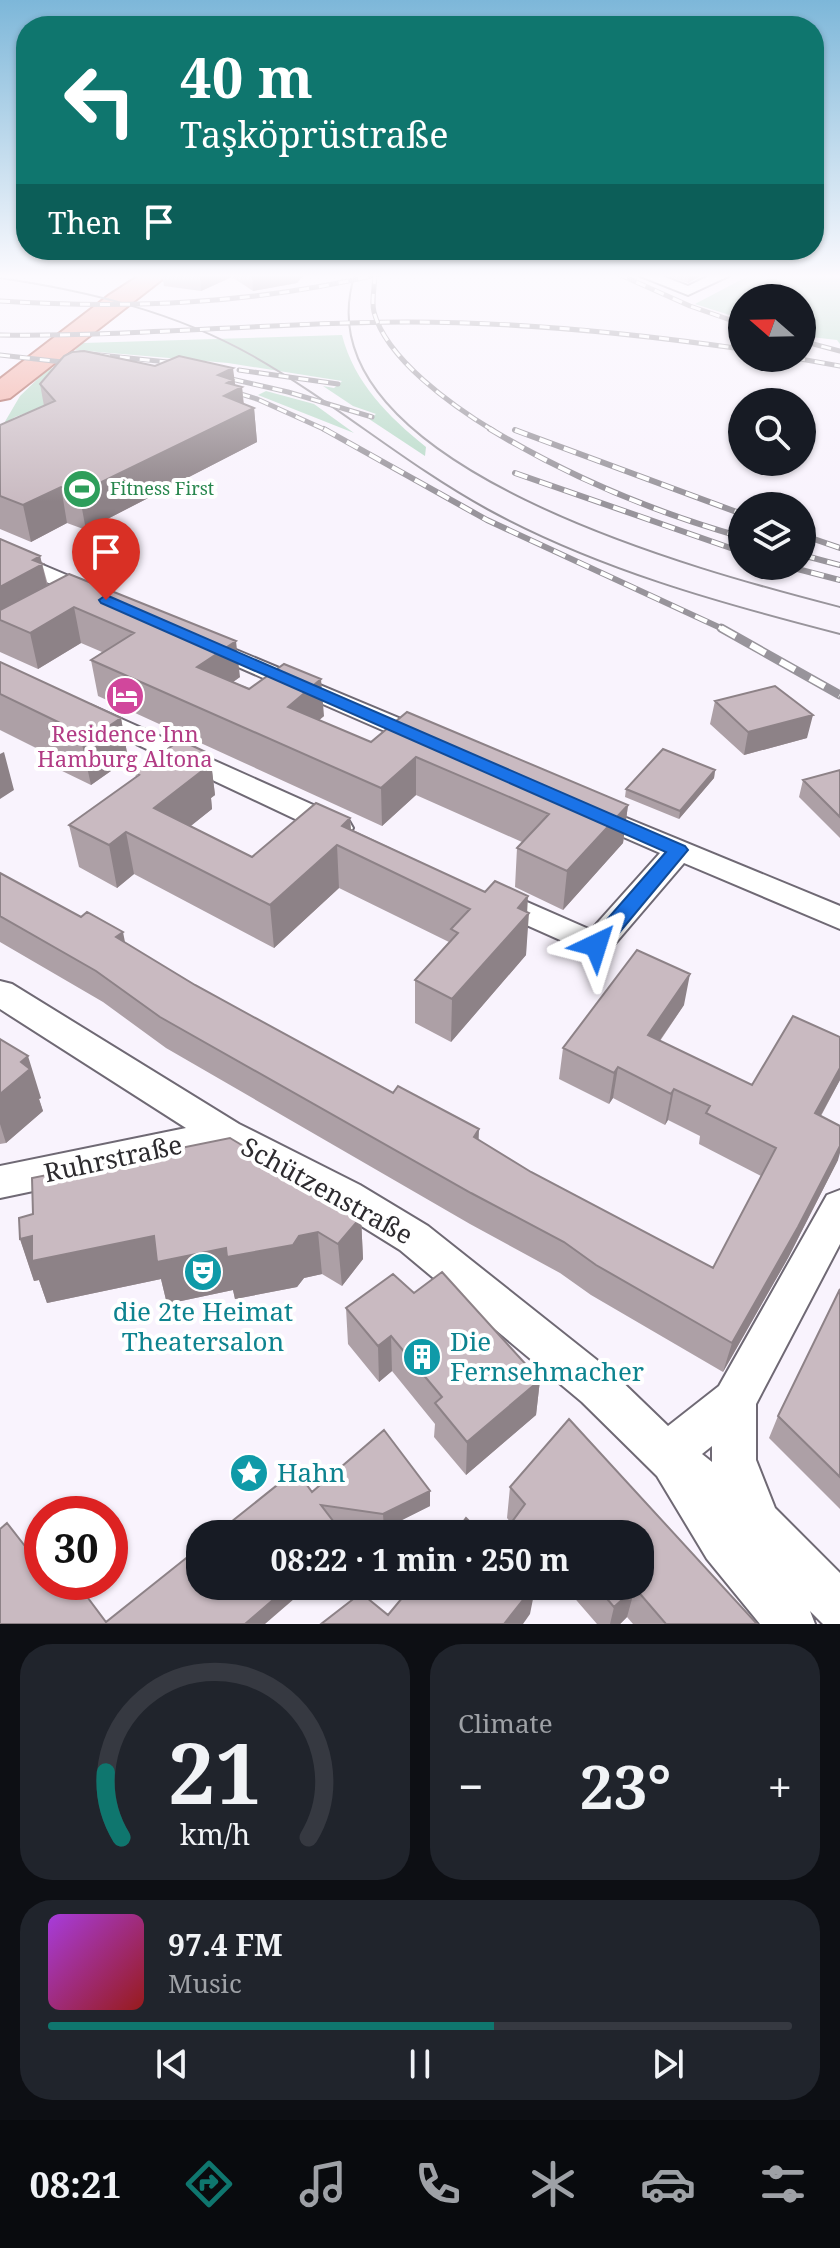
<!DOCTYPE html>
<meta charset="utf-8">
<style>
:root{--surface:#171b24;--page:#20242c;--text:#f1f3f6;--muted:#9ea1a6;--line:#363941;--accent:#0f766e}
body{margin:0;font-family:"Noto Serif",serif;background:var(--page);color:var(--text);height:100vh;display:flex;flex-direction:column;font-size:30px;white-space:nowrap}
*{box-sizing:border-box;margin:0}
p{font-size:26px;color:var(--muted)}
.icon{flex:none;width:44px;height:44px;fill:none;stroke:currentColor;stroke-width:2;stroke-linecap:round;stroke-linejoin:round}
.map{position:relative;height:1624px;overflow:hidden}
.sheet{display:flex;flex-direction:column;gap:20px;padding:20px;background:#0d0f14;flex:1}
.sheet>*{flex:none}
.guide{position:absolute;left:16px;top:16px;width:808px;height:244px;border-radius:32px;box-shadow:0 2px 6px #0004;background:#0f766e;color:#fff;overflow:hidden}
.needle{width:52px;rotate:290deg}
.fabs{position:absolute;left:728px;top:284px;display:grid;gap:16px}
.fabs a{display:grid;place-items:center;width:88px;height:88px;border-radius:50%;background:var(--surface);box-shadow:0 2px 6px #0004;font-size:40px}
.speed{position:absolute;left:24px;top:1496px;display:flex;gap:16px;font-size:40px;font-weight:700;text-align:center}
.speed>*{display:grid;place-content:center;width:104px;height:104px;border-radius:50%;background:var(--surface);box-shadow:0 2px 6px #0004;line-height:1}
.speed .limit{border:12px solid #d22;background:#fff;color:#111}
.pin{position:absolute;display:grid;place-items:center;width:68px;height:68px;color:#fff;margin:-82px -34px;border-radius:50% 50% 50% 0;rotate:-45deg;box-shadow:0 0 8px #0007}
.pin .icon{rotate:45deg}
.me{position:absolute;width:88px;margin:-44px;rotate:41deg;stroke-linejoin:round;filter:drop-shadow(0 0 6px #0008)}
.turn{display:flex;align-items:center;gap:28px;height:168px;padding:0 32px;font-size:36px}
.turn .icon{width:104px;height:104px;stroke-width:2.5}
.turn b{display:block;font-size:56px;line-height:68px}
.then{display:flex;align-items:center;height:76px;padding:0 32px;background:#0003;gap:16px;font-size:30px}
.big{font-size:60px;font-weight:700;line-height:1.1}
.sheet .card{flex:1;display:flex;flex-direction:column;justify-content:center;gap:12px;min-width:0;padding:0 28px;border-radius:32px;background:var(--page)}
.sheet .dial{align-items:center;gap:0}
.dial svg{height:208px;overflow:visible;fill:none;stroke:var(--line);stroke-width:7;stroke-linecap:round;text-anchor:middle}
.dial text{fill:var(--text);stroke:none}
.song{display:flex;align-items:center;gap:24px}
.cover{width:96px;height:96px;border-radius:12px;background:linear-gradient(135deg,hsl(280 70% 55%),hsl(0 70% 35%))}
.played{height:8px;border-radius:4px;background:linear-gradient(90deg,var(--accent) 60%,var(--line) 60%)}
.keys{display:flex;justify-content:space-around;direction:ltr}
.heat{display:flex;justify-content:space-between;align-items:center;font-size:44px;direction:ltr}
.sheet .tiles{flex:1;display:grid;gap:20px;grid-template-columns:1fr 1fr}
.card:last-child{grid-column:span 2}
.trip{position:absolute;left:186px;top:1520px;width:468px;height:80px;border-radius:32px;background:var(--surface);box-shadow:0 2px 6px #0004;font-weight:700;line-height:80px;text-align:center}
.menu{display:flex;height:128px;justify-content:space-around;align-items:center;background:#090b0e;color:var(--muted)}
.menu .icon{width:56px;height:56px}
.menu .on{color:var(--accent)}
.menu b{font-size:36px;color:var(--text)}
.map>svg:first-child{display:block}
.green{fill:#b7dac7}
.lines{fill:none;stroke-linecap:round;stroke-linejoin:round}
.street-casing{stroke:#6f6974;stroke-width:4}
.primary-casing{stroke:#a85b50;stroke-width:4}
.street{fill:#fff;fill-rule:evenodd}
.primary{fill:#f3aca1;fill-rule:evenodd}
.tram{stroke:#98949b;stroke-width:2}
.rail-far2-casing{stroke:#98949b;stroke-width:5}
.rail-far1-casing{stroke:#98949b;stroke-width:6}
.rail-casing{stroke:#98949b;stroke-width:9}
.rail-far2{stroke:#fff;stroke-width:3;stroke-dasharray:10;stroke-linecap:butt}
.rail-far1{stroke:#fff;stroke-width:4;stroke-dasharray:13;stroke-linecap:butt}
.rail{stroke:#fff;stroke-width:6;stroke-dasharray:17;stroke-linecap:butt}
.wall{fill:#ada0a6}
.shaded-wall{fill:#8d8287}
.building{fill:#c9bac1;stroke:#8d8287;stroke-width:2}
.route{fill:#1a73e8;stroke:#114b97;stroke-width:2}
.labels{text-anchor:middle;stroke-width:8;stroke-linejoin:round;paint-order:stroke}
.far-leisure-label{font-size:18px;fill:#27864d;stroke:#fff;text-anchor:start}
.hotel-label{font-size:22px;fill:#b23c85;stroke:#fff}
.near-street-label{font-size:26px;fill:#2d2b2f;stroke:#fff}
.near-culture-label{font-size:26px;fill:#0d838f;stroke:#fff;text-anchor:start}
</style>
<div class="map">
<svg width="840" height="1624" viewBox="0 0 840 1624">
<rect width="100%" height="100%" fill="#f9f3fd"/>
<path class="green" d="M752,274H840V344L837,340L811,337L802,333V298H742V319L695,304Z
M342,335C354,383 389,417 426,447L425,456L369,419L376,414L353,406L323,386L334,388L342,381L228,363L75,350L83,343Z
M49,368L102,375L48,405L15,417L3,425L20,396Z
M266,391L314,404L354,433L258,395Z"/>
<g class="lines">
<defs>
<path id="street" d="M635,274H657L688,286L713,274H733L688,295Z
M0,547L102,590L105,595L102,600H86L0,561Z
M205,637L437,734L441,740L437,746H419L197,649L193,644L197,639Z
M90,705L349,821L353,828L349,835L339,837L329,835L81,718L77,713L81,708Z
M590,803L840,906V929L684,863L607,953L596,956L486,907L482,900L486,893L497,889L591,930L660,853L580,818L576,812L580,806Z
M0,981L12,984L239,1124L360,1185L428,1226L612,1372L668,1426L719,1386L827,1195L840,1190V1244L756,1404V1460L775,1508L840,1573V1624H823L810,1611L815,1624H760L707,1559L657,1476L582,1402L400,1250L334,1209L223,1151L0,1198V1166L186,1128L0,1009ZM712,1446V1462L702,1454Z"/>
<path id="primary" d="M142,274H169L10,398L0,400V379L108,296Z"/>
</defs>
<use href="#street" class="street-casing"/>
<use href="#primary" class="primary-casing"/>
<use href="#street" class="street"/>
<use href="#primary" class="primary"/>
<path class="tram" d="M355,274C292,466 712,574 840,607
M0,278C88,291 175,312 253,356C334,402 405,464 487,509C597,569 719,603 840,634"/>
<defs>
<path id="rail-far2" d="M375,274C375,285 371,301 374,312C386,359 454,407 494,431
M618,274L690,306L742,324
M0,301C129,309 254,304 380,274
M0,335C136,337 272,322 408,322C520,322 631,333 742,349
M802,341L840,351
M80,353L187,364
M0,355L80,364
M795,358L840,366
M239,370L338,384
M214,375L288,392L372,417
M221,388L257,399L328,431"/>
<path id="rail-far1" d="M324,429L487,520L725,630
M490,429C570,477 653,512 742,537
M515,430L742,514
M515,473L742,552
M802,535L840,548
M802,555L840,565
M786,566L840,580"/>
<path id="rail" d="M721,628L840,695"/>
</defs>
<use href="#rail-far2" class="rail-far2-casing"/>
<use href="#rail-far1" class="rail-far1-casing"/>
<use href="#rail" class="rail-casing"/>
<use href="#rail-far2" class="rail-far2"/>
<use href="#rail-far1" class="rail-far1"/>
<use href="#rail" class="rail"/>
</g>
<path class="wall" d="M162,274H305L297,283L253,291L232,277L201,291L164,286Z
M662,274H705L688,283Z
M40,384L235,385L242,387L244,404L254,408L257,442L86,530L67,523L31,542L0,529V425L44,406Z
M0,539L40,556L48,585L240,677L233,682L324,716L319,720L371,742L628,805L623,843L563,910L515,887L517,848L522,842L416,795L382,826L98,696L91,660L102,652L81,643L38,669L0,652Z
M0,662L121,718L128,759L91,785L58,769L56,758L0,730Z
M715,701L807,738L744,755L710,724Z
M210,754L215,795L211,798L212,809L190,826L252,857L350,818L351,829L527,912L526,955L451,1042L415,1023V980L449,942L339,888L274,948L134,874L117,888L79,867L69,825L136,777L135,773Z
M715,770L714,778L679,819L625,797L626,789Z
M840,770V838L799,797L803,780Z
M0,873L125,943L195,985L479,1140L531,1172L713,1268L761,1176L699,1144L700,1136L668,1120L665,1125L613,1098L609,1104L559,1079L563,1048L684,1005L660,1041L752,1085L840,1037V1080L821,1116L838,1160L788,1258L723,1372L591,1295L560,1273L470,1224L166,1048L103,1002L0,942Z
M0,1039L41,1098L39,1099L43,1111L6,1143L0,1144Z
M361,1217L363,1259L342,1286L322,1274L304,1278L297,1287L235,1299L233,1290L167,1304L161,1279L47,1303L39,1280L34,1281L20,1239Z
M840,1289V1509L769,1438L778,1416Z
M414,1293L540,1380L536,1415L466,1475L434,1437L435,1424L392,1371L379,1382L348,1344L346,1308Z
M569,1419L757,1624H633L627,1617L620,1624H597L564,1586H640V1534H503L511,1523L507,1518L510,1487Z
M312,1492L430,1506L384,1529L334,1522Z"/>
<path class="shaded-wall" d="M202,274H231L232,277L201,291L200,275Z
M259,274H305L297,283L253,291L252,276Z
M689,274H705L688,283Z
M233,368L236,391L242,387L244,412L254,408L257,442L86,530L79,493L218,375Z
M61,487L67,523L31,542L23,505Z
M40,556L50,598L0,620V587L33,560Z
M74,607L81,643L38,669L30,633Z
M236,641L240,677L202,704L197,667Z
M321,679L324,716L291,744L288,707Z
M813,715L807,738L744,755L748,732Z
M121,718L128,759L91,785L82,744Z
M4,752L14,790L0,799V754Z
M210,754L215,795L211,798L212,809L161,850L154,808L198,763Z
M416,757V795L382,826L381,788Z
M715,770L714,778L679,819L680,811Z
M628,805L623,843L563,910L567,871Z
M350,818L352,853L342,826Z
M126,832L134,874L117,888L109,845Z
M337,845L339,888L274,948L270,905Z
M528,896L527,915L529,913L526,955L451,1042L452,999L518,908Z
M123,932L129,962L116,937Z
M690,974L684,1005L642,1066L648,1035Z
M28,1056L41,1098L39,1099L43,1111L6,1143L0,1124V1094L21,1062Z
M618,1067L613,1098L609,1104L614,1073Z
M840,1068V1080L805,1144L815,1113Z
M674,1089L668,1120L665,1125L671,1094Z
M479,1129L478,1160L474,1137Z
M840,1146V1153L838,1160L788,1258L723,1372L732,1343Z
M361,1217L363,1259L342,1286L338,1244Z
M318,1232L322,1274L304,1278L297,1287L235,1299L233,1290L167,1304L161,1279L47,1303L39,1280L34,1281L20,1239L32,1236H154L226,1248Z
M391,1336L392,1371L379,1382L378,1346Z
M540,1380L536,1415L466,1475L467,1442Z
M430,1491V1506L384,1529L383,1514Z
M289,1586H309L265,1624H245Z
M528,1586H543L533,1599L530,1614L523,1624H504Z
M635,1588L627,1617L620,1624H610L614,1607Z"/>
<path class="building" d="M84,351L155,366L179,356L233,368L218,375L233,380L227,383L242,387L224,396L254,408L79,493L61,487L23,505L0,496V425L55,401L40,384L64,356L72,352Z
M0,539L40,556L33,560L43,564L0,587Z
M69,574L236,641L197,667L249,689L284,664L321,679L288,707L371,742L407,712L628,805L567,871L517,848L549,814L416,757L381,788L91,660L134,633L74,607L30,633L0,620V610Z
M0,662L121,718L82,744L49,728L58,722L0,694Z
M775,686L813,715L748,732L715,701Z
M180,740L210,754L198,763L207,767L154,808L252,857L316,803L350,818L342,826L485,892L495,881L528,896L518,908L529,913L452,999L415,980L458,933L451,929L470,909L337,845L270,905L126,832L109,845L69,825L139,775L135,773Z
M663,749L715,770L680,811L626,789Z
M840,770V817L803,780Z
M0,873L81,917L87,912L123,932L116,937L195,985L393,1093L398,1086L479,1129L474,1137L531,1172L713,1268L776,1148L706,1113L710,1106L674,1089L671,1094L618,1067L614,1073L563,1048L637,950L690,974L648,1035L752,1085L793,1016L840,1037V1068L815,1113L840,1126V1146L798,1227L732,1343L596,1265L564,1242L471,1193L160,1017L96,971L0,916Z
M0,1039L28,1056L21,1062L30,1069L0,1094Z
M230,1138L361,1217L338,1244L318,1232L299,1236L293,1245L227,1257L226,1248L157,1262L154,1236L32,1261V1236L20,1239L19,1218L33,1214L32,1178Z
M442,1272L540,1380L467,1442L435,1403L442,1397L391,1336L378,1346L346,1308L393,1274L414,1293Z
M840,1289V1477L778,1416Z
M569,1419L757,1624H666L635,1588L614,1607L596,1586H640V1534H503L525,1504L510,1487Z
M384,1430L430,1491L383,1514L321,1505L343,1534H216L296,1470L312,1492Z
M466,1518L482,1534H454Z
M7,1523L42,1568V1582H76L106,1622L200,1547V1586H289L245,1624H0V1529Z
M412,1586H534L504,1624H321L361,1593L388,1615Z"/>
<linearGradient id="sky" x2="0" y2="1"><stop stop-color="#7db7d9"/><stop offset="0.55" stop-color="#fcfafe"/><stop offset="1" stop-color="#fcfafe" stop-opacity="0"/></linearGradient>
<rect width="840" height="502" fill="url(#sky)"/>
<path class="route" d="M106,595L685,846L688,850L604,951H589L586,945L589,940L666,852L101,603L99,600Z"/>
<defs>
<symbol id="stadium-disc" viewBox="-11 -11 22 22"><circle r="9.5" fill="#2e9e5b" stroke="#fff"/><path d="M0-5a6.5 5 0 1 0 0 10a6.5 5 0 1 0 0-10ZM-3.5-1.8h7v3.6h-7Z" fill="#fff"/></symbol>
<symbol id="hotel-disc" viewBox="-11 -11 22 22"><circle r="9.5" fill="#d1479c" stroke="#fff"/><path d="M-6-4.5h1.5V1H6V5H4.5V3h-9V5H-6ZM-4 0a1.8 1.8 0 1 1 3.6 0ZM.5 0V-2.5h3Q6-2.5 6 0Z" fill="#fff"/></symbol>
<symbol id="theatre-disc" viewBox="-11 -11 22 22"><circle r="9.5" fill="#0f9aa8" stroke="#fff"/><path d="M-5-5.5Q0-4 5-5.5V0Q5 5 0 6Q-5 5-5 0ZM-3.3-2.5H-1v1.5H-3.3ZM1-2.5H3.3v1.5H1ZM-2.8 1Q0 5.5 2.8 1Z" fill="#fff"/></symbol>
<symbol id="building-disc" viewBox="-11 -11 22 22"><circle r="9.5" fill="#0f9aa8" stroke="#fff"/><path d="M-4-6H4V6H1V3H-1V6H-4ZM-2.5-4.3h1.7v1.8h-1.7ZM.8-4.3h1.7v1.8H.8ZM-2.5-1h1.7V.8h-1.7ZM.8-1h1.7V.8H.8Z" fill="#fff"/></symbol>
<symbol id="sight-disc" viewBox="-11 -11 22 22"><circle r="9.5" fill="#0f9aa8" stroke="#fff"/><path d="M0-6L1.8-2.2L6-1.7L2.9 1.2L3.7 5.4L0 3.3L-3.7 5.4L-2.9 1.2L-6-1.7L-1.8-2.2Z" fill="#fff"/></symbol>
</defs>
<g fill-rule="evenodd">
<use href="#stadium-disc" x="60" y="467" width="44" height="44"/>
<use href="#hotel-disc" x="103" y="674" width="44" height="44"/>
<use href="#theatre-disc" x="181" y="1250" width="44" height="44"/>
<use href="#building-disc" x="400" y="1335" width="44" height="44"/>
<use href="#sight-disc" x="227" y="1451" width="44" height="44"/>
</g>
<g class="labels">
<g class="far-leisure-label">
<text x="110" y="495">Fitness First</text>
</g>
<g class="hotel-label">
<text x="125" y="742">Residence Inn<tspan x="125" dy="25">Hamburg Altona</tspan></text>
</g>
<g class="near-street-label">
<text transform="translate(113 1159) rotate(-12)" y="9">Ruhrstraße</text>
<text transform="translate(327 1191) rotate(29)" y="9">Schützenstraße</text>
</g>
<g class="near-culture-label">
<text x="203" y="1321" text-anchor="middle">die 2te Heimat<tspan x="203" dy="30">Theatersalon</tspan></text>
<text x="450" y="1351">Die<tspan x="450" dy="30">Fernsehmacher</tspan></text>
<text x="277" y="1482">Hahn</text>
</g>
</g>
</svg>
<div class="fabs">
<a><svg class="needle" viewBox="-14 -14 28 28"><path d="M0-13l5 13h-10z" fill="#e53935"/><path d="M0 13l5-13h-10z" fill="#9ea1a6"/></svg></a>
<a><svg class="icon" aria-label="search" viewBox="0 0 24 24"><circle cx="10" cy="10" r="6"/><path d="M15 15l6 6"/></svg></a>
<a><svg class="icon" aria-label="layers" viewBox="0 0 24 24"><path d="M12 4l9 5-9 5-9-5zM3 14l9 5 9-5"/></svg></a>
</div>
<div class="speed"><div class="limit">30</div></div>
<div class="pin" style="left:106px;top:600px;background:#d93025"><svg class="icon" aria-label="arrive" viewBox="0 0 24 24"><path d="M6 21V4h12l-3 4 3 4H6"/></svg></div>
<svg class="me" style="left:596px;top:945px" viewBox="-20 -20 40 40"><path d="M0-17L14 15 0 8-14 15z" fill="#1a73e8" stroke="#fff" stroke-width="4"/></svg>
<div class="trip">08:22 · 1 min · 250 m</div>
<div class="guide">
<div class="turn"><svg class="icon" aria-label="left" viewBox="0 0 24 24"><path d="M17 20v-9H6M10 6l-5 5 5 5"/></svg><div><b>40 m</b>Taşköprüstraße</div></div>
<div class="then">Then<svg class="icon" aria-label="arrive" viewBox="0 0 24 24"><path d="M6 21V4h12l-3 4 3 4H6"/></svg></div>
</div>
</div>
<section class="sheet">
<div class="tiles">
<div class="card dial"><svg viewBox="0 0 100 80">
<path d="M14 69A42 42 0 1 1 86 69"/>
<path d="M14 69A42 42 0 0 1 8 44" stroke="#0f766e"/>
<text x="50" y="56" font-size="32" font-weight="700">21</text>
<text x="50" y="72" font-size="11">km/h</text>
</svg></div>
<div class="card"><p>Climate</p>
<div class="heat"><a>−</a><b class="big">23°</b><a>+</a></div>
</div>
<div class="card">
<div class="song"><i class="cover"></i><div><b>97.4 FM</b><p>Music</p></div></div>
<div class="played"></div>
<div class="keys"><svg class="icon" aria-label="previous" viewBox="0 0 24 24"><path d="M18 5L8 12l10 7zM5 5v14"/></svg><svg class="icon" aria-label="pause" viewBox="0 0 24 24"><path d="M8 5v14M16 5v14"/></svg><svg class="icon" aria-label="next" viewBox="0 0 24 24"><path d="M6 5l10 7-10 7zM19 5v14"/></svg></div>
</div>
</div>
</section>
<nav class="menu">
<b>08:21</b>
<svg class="icon on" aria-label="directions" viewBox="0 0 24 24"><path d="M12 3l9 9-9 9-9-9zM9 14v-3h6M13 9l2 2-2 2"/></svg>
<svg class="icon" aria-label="music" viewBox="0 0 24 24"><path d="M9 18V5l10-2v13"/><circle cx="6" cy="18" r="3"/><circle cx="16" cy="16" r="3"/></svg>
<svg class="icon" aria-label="phone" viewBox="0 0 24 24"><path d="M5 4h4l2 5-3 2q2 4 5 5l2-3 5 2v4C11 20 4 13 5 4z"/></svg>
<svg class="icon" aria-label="climate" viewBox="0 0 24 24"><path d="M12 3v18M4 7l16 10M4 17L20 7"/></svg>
<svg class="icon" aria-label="car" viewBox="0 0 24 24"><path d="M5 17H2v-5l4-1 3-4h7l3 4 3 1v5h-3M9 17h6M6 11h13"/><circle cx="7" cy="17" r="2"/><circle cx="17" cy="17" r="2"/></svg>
<svg class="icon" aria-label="filters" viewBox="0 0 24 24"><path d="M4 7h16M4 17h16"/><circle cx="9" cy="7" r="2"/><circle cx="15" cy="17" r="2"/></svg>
</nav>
